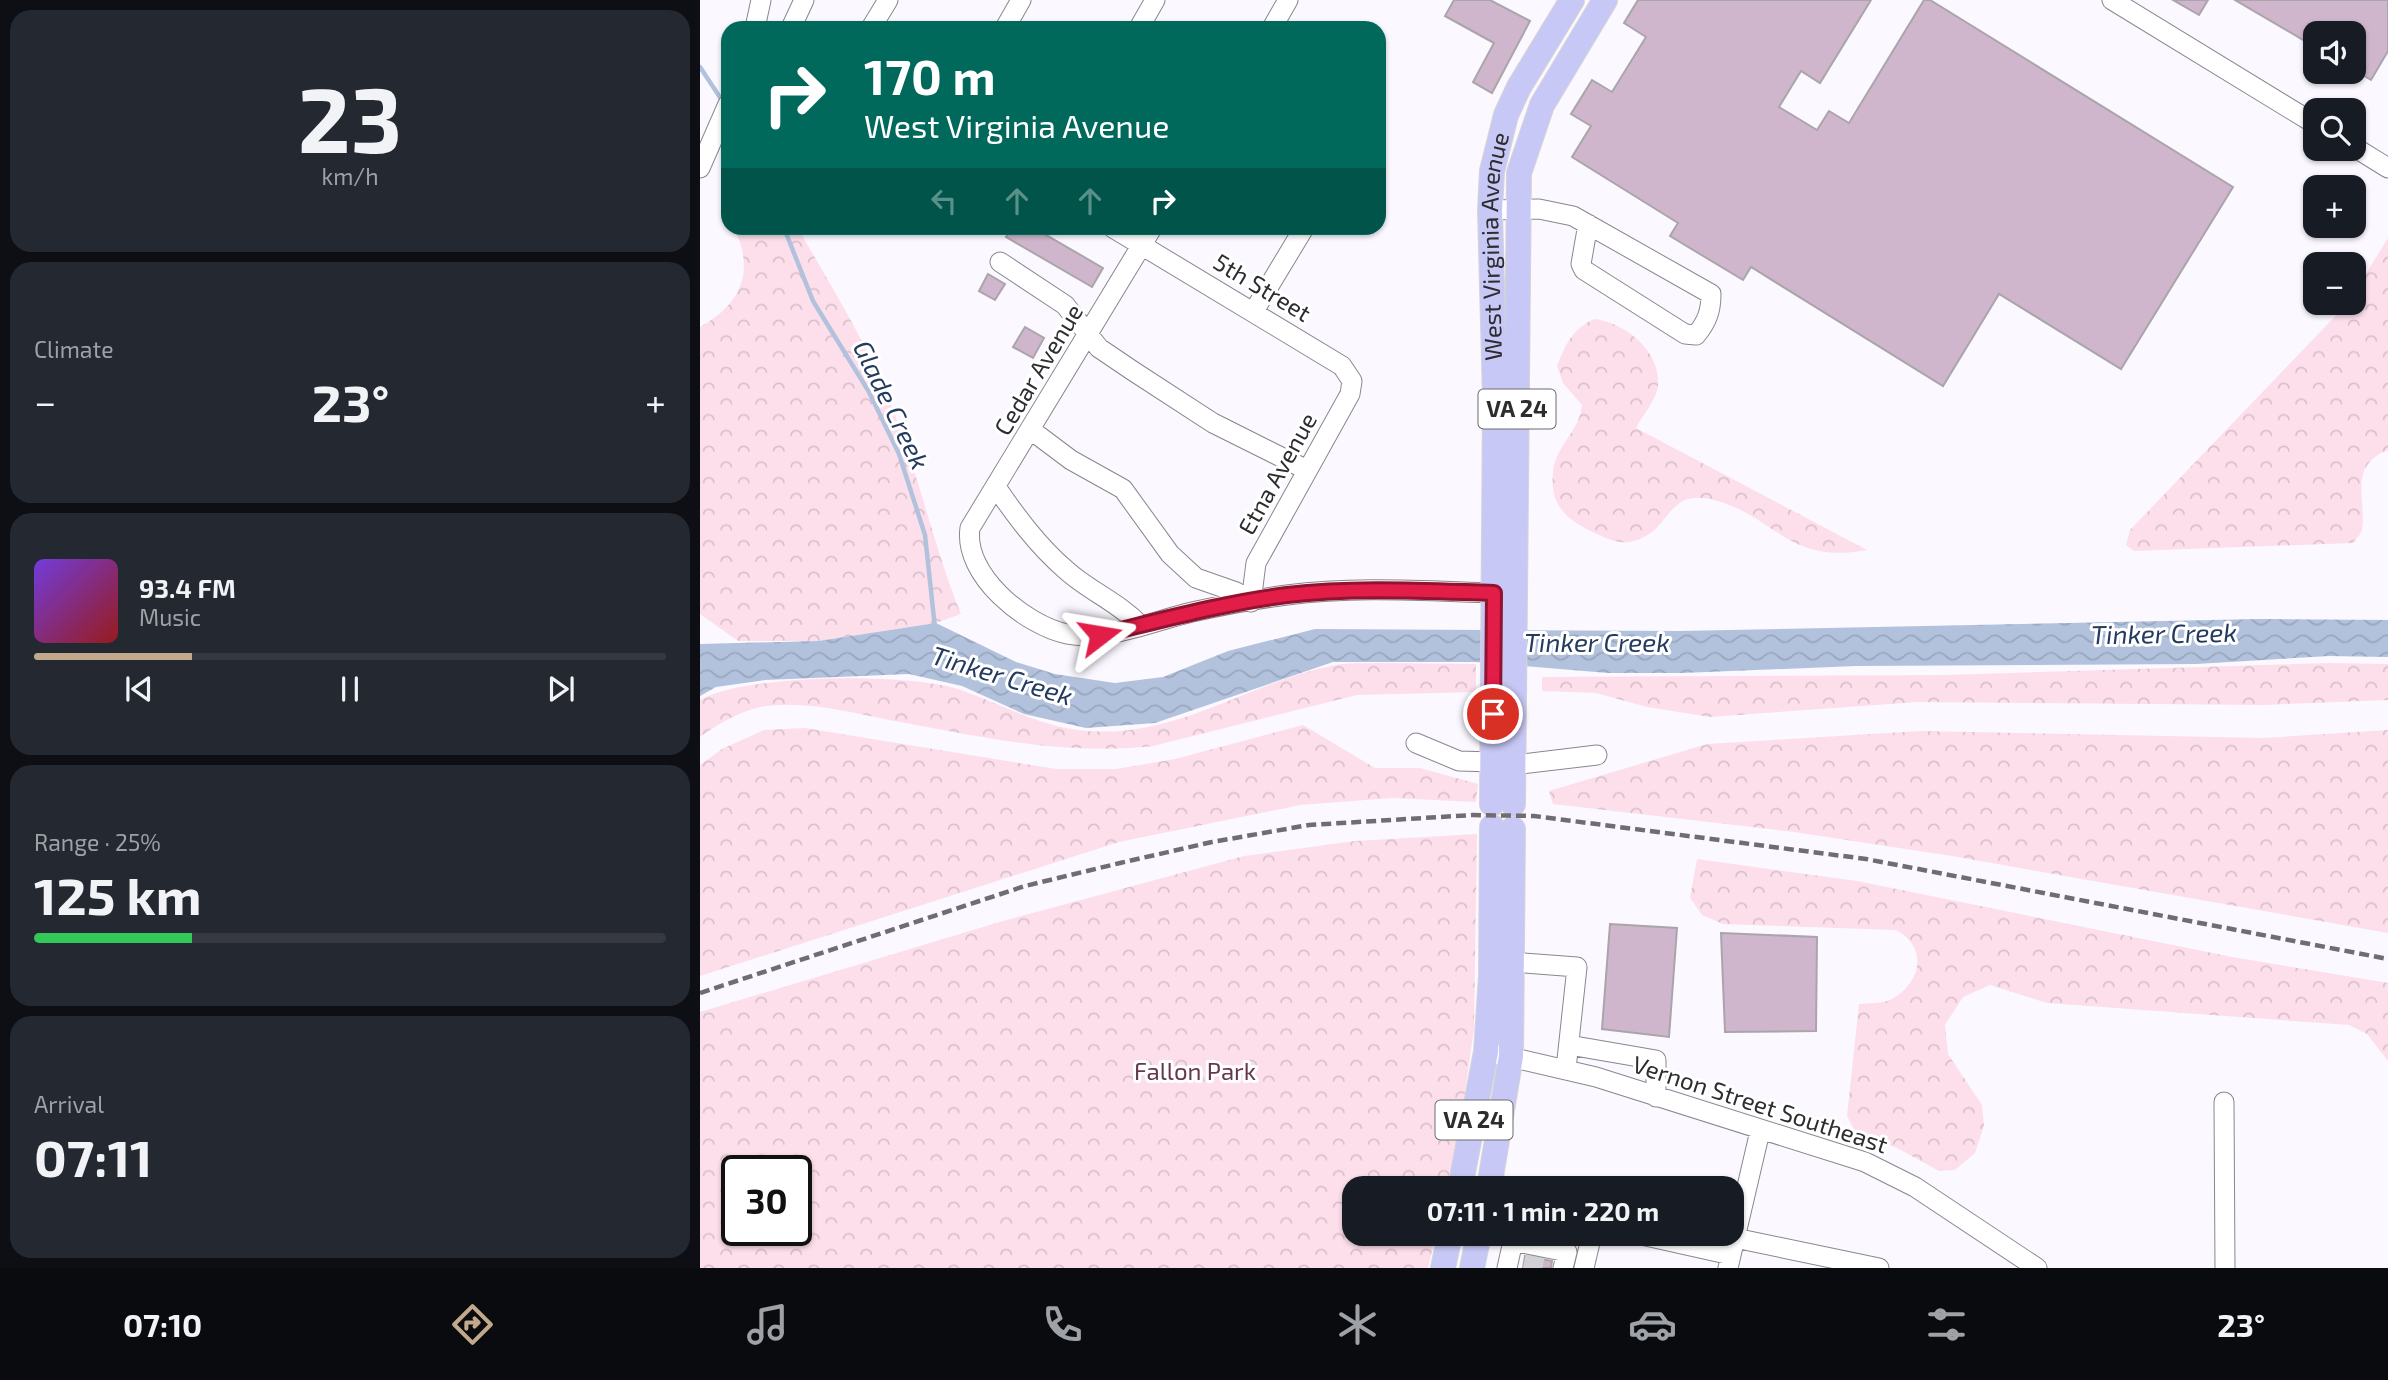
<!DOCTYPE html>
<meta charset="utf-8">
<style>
:root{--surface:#171b24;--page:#242831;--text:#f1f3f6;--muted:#9ea1a6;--line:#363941;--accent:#c2a88d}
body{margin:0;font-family:"Exo 2",sans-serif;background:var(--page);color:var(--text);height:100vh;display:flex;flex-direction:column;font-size:26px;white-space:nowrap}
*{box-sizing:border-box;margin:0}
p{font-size:23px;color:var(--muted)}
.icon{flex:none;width:38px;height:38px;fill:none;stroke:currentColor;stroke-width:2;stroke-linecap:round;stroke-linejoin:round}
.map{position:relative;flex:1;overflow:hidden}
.details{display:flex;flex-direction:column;gap:10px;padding:10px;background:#0d0f14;width:700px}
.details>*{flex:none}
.top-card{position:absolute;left:21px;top:21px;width:665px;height:214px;border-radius:21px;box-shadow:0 2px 5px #0004;background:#00695c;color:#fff;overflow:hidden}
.buttons{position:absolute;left:1603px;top:21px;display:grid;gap:14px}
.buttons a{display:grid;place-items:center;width:63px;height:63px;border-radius:14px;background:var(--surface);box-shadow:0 2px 5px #0004;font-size:35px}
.speed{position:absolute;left:21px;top:1155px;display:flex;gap:14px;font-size:35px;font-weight:700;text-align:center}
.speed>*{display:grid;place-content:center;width:91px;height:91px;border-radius:50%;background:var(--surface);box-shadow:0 2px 5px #0004;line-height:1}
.speed .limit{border:4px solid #111;border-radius:10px;background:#fff;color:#111}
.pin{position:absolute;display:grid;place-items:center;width:60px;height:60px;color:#fff;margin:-30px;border:4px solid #fff;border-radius:50%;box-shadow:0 2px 7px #0007}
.me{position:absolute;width:77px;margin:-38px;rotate:76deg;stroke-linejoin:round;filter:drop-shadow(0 0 5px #0008)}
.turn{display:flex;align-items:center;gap:24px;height:147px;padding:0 28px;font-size:32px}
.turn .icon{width:91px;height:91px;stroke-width:2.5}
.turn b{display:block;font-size:49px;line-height:60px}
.lanes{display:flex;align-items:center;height:66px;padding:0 28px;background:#0003;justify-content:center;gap:35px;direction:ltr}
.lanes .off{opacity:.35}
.big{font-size:52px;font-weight:700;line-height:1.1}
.details .widget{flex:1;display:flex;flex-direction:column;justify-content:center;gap:10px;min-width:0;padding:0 24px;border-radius:21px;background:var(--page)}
.details .dial{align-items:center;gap:0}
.dial b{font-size:91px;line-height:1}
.song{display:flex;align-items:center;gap:21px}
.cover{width:84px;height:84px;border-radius:10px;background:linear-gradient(135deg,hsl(260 70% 55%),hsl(0 70% 35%))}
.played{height:7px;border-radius:4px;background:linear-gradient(90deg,var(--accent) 25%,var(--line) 25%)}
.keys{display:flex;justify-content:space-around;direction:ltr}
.heat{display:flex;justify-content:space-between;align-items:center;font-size:38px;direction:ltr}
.charge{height:10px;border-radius:5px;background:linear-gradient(90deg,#34c759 25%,var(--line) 0)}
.trip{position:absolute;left:642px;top:1176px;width:402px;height:70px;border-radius:21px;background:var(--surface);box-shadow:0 2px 5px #0004;font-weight:700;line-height:70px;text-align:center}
.tab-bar{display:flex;height:112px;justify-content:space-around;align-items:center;background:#090b0e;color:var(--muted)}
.tab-bar .icon{width:49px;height:49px}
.tab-bar .on{color:var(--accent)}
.tab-bar b{font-size:32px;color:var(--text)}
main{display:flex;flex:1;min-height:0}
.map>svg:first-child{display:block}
.forest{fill:url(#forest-crowns);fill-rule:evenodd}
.water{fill:url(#water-waves)}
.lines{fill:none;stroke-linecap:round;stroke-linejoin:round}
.stream{stroke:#b2c2dd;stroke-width:4.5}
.building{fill:#cfb6cc;stroke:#aaa5aa;stroke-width:2}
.minor-tunnel{stroke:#d2cfd5;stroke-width:19;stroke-dasharray:19 10;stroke-linecap:butt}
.minor-casing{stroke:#89878d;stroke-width:21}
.major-casing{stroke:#d5d5d5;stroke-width:26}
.minor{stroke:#fff;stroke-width:19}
.major{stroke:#c8c8f6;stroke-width:24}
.rail{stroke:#6f6d71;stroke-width:4.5;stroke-dasharray:10 5;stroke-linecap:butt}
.route-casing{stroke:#92132f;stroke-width:18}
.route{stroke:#e11d48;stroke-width:12}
.labels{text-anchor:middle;stroke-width:6;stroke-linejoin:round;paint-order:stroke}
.shield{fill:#fff;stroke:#6c6b6d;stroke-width:2}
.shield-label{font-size:23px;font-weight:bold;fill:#2d2c2e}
.street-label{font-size:24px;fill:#2d2c2e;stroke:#fff}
.park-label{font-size:24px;fill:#64374c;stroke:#fff}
.water-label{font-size:26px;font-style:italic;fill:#253a5f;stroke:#fff}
</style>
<main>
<section class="details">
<div class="widget dial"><b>23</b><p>km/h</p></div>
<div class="widget"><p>Climate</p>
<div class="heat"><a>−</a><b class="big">23°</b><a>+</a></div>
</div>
<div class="widget">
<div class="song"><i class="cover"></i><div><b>93.4 FM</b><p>Music</p></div></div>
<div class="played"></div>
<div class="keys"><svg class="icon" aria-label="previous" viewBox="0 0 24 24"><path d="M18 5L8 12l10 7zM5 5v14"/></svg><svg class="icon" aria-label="pause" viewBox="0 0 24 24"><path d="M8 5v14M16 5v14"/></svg><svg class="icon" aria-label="next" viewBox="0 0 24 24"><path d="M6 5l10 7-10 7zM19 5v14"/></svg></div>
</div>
<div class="widget"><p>Range · 25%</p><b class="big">125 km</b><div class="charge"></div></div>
<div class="widget"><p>Arrival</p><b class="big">07:11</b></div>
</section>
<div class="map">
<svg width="1688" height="1268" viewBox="0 0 1688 1268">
<defs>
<pattern id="forest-crowns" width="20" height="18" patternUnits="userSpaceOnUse" patternTransform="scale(1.75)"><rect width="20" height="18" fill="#fddfeb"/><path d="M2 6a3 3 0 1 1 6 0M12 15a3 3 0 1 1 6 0" fill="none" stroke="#d9c0ca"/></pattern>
<pattern id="water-waves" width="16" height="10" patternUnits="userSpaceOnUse" patternTransform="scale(1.75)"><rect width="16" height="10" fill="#b2c2dd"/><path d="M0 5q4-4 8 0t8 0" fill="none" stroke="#99a7be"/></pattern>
</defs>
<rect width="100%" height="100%" fill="#fbf8ff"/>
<path class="forest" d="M34,228H98C130,285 166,341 190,402C218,471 233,545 261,614L236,623L118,641H38L0,614V327C42,304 55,270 34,228Z
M1688,238V450C1647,466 1667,500 1662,529C1662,533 1656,539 1653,543L1434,551L1426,545L1430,530L1648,303H1654V293Z
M894,319C924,322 960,350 958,384C958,398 942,416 936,428L1167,550C1087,565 1076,516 1014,500C968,488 972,526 940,539C925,546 912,541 899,535C870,522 849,508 853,472C855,446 880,431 882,405L863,383L857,366C866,344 872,329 894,319Z
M679,663L776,664V692L657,695L453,746C363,756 277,736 189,720C149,712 108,701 67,706C43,709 19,723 0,737V700C46,674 210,672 261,690C302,704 342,728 387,731C478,738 547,683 631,666C646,662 663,664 679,663Z
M1629,663L1688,664V700L1563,705L1218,702L1010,717L947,707L896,693L842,691V677L1247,675Z
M603,725L675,768H720L778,784L776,802L692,798L600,805L419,842L0,976V765L22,749L64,730L105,728L356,769H416L475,759Z
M1688,730V933L1252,856L1094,832L853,804L849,791L1007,744L1220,731L1563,738Z
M777,834L774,1029L761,1120L746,1188H654V1234H736L728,1268H0V1012L303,921L544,856L655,841ZM37,1171H96V1230H37Z
M997,859L1157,881L1532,957L1688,983V1061L1667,1034L1649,1025L1347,1003L1290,985L1263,997L1245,1025L1248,1054L1282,1105L1284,1126L1275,1153L1255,1170L1239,1171L1197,1148L1156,1133L1147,1116L1159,1004C1169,1003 1183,1004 1192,999C1222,982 1228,947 1196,930L1023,924L1002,915L990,898Z"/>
<path class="water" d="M1560,619L1688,620V657L1629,656L1496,664L1156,666L982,673H908L775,662H633L455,723L386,728L324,714L262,686L209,674L65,680L16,687L0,696V644L118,641L236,623L316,662L355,674L415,683L463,677L528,651L615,629L979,631Z"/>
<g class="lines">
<path class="stream" d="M0,67L23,102
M84,228L113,301L169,392L199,454L225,535L235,628"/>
</g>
<path class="building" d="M754,0H790L830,21L792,93L773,82L794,43L745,16Z
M938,0H1171L1120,83L1101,71L1079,107L1117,130L1129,111L1149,123L1224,0H1230L1533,187L1421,369L1299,294L1243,386L1051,267L1043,280L970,236L978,223L872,157L891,126L871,114L892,80L912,92L946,37L924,23Z
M1473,0H1508L1499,15Z
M1535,0H1688V51L1671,80L1654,70V33H1615V47Z
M312,228H334L403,268L392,287L306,237Z
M288,274L305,284L295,300L279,291Z
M325,327L344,338L333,358L313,347Z
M910,924L977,928L969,1037L902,1029Z
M1021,933L1117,937L1116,1031L1025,1032Z
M825,1256L852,1261L851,1268H823Z"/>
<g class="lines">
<path class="minor-tunnel" d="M824,1263L848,1268"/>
<defs>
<path id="minor" d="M1412,0L1615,124
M55,28L61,0
M91,28L104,0
M171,28L188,0
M305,28L321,0
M439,28L455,0
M572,28L588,0
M1654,147L1688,168
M0,168L28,104
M790,210L839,209L873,216L1011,294C1011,311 1007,322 996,335L985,334L884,270L881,264L888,224
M413,228L642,366L652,381L650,394L556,563L551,602
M452,228L270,528C263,575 325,625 367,634C407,642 453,621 492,612C523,605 555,599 587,595C655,586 725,591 794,593
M300,262L365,305L399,348L433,371L513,423L607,470
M554,311L604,228
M331,430L371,460L423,489L470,554L496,578L536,592L551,602
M296,487C316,516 338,546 366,570C389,591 418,602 440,625
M716,743L759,761L793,762
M814,765L897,755
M812,962L877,967L866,1069
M869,1045L956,1060V1097
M797,1054L896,1077L1165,1162L1215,1187L1337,1268
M1524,1102L1525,1268
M937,1234L1031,1255
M1035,1238L1179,1268
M807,1268L813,1241L867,1252L863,1268
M884,1268L892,1234
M1028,1268L1060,1131"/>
<g id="major">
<path id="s1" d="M792,804L795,398L790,210L792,171L806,115L819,87L872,0"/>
<path d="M813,804L819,173L842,105L905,0"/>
<path d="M760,1188L786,1052L791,976L792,827"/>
<path d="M789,1188L811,1056L813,829"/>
<path d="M743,1268L750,1234"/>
<path d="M772,1268L779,1234"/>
</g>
</defs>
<use href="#minor" class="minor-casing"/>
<use href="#major" class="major-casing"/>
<use href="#minor" class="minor"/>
<use href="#major" class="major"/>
<path class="rail" d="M0,993L325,886L420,863L512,842L609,825L773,815L834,816L1166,859L1688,959"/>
</g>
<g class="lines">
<defs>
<path id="route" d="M400,635C462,620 524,603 587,595C656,587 725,591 794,593L793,714"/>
</defs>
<use href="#route" class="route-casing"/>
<use href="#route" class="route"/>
</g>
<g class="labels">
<g class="shield">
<rect x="778.5" y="389.5" width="77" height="39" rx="5"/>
<rect x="735.5" y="1100.5" width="77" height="39" rx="5"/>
</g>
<g class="shield-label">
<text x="817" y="417">VA 24</text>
<text x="774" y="1128">VA 24</text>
</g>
<g class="street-label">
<text dy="8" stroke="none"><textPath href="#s1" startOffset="558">West Virginia Avenue</textPath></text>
<text transform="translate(562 288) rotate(31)" y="8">5th Street</text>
<text transform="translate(339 370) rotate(-59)" y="8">Cedar Avenue</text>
<text transform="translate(578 474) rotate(-61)" y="8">Etna Avenue</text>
<text transform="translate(1060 1105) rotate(18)" y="8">Vernon Street Southeast</text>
</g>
<g class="park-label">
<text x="495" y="1080">Fallon Park</text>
</g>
<g class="water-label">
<text transform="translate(191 405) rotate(64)" y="9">Glade Creek</text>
<text transform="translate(1464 634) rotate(-1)" y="9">Tinker Creek</text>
<text x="897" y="652">Tinker Creek</text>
<text transform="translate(302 676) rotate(17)" y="9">Tinker Creek</text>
</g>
</g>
</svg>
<div class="buttons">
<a><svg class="icon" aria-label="sound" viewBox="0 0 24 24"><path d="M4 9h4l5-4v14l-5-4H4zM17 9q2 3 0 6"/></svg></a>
<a><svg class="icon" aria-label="search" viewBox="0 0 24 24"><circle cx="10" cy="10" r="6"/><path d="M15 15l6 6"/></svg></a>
<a>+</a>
<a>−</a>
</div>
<div class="speed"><div class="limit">30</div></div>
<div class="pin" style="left:793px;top:714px;background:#d93025"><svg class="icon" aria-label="arrive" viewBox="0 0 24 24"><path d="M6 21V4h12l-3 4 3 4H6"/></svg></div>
<svg class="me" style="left:400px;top:635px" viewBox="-20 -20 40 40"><path d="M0-17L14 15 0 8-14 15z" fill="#e11d48" stroke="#fff" stroke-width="4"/></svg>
<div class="trip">07:11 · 1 min · 220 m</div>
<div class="top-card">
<div class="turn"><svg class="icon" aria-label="right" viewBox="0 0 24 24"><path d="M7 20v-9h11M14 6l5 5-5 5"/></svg><div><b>170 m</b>West Virginia Avenue</div></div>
<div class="lanes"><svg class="icon off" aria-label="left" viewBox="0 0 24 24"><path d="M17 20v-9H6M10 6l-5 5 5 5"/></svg><svg class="icon off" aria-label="ahead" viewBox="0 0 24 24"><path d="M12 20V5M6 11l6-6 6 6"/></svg><svg class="icon off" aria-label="ahead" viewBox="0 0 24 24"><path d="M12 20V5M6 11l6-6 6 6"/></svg><svg class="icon" aria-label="right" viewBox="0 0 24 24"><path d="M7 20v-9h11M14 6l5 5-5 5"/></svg></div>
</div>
</div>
</main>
<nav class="tab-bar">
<b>07:10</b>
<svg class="icon on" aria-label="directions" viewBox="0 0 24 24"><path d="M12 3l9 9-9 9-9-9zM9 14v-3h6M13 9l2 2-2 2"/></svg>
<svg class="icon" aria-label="music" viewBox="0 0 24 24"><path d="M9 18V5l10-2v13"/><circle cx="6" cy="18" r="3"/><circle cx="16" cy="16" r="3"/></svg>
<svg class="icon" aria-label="phone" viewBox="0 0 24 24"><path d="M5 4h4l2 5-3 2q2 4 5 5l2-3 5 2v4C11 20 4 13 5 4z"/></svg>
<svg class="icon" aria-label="climate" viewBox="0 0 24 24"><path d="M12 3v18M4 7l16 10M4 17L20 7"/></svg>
<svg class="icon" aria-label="car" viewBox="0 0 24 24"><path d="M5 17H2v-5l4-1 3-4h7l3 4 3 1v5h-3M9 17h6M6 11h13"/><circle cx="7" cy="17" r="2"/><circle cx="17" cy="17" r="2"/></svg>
<svg class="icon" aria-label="filters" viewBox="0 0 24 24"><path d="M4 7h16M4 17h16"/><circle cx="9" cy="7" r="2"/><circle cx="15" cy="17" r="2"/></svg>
<b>23°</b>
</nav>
